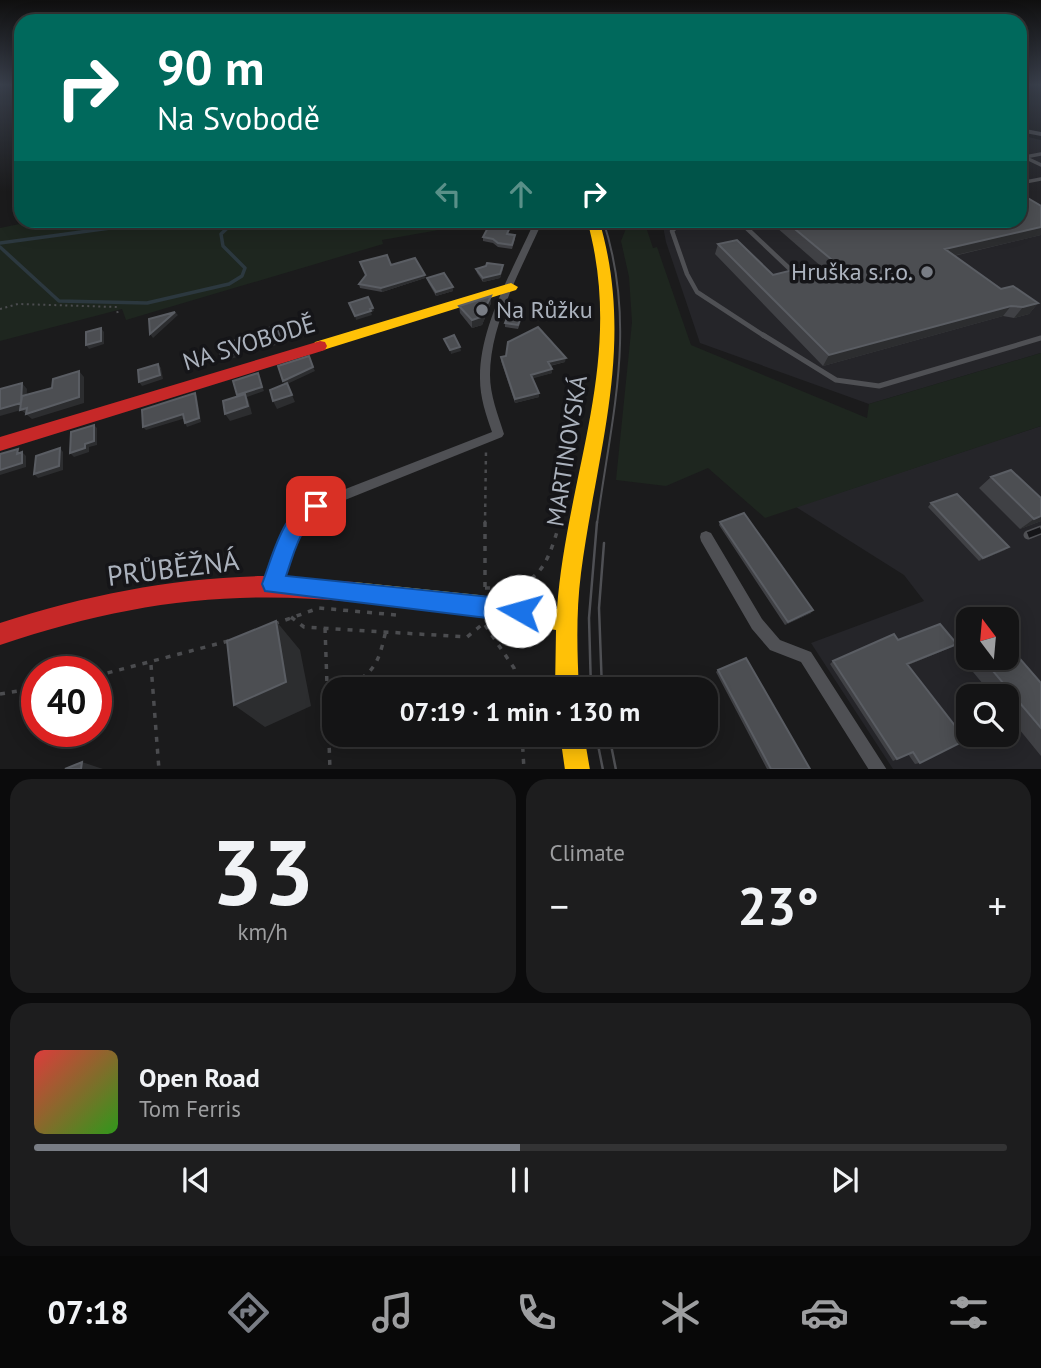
<!DOCTYPE html>
<meta charset="utf-8">
<style>
:root{--surface:#141415;--page:#1d1d1e;--text:#f1f3f6;--muted:#9d9ea0;--line:#333334;--accent:#797d85}
body{margin:0;font-family:"PT Sans",sans-serif;background:var(--page);color:var(--text);height:100vh;display:flex;flex-direction:column;font-size:26px;white-space:nowrap}
*{box-sizing:border-box;margin:0}
p{font-size:23px;color:var(--muted)}
.icon{flex:none;width:38px;height:38px;fill:none;stroke:currentColor;stroke-width:2;stroke-linecap:round;stroke-linejoin:round}
.map{position:relative;height:769px;overflow:hidden}
.details{display:flex;flex-direction:column;gap:10px;padding:10px;background:#0b0b0c;flex:1}
.details>*{flex:none}
.guide{position:absolute;left:14px;top:14px;width:1013px;height:214px;border-radius:21px;box-shadow:0 4px 18px #0003,0 0 0 2px var(--line);background:#00695c;color:#fff;overflow:hidden}
.needle{width:46px;rotate:344deg}
.fabs{position:absolute;left:956px;top:607px;display:grid;gap:14px}
.fabs a{display:grid;place-items:center;width:63px;height:63px;border-radius:14px;background:var(--surface);box-shadow:0 4px 18px #0003,0 0 0 2px var(--line);font-size:35px}
.speed{position:absolute;left:21px;top:656px;display:flex;gap:14px;font-size:35px;font-weight:700;text-align:center}
.speed>*{display:grid;place-content:center;width:91px;height:91px;border-radius:50%;background:var(--surface);box-shadow:0 4px 18px #0003,0 0 0 2px var(--line);line-height:1}
.speed .limit{border:10px solid #d22;background:#fff;color:#111}
.pin{position:absolute;display:grid;place-items:center;width:60px;height:60px;color:#fff;margin:-30px;border-radius:14px;box-shadow:0 4px 10px #0006}
.me{position:absolute;width:77px;margin:-38px;rotate:277deg;stroke-linejoin:round;filter:drop-shadow(0 0 5px #0008)}
.turn{display:flex;align-items:center;gap:24px;height:147px;padding:0 28px;font-size:32px}
.turn .icon{width:91px;height:91px;stroke-width:2.5}
.turn b{display:block;font-size:49px;line-height:60px}
.lanes{display:flex;align-items:center;height:66px;padding:0 28px;background:#0003;justify-content:center;gap:35px;direction:ltr}
.lanes .off{opacity:.35}
.big{font-size:52px;font-weight:700;line-height:1.1}
.details .widget{flex:1;display:flex;flex-direction:column;justify-content:center;gap:10px;min-width:0;padding:0 24px;border-radius:21px;background:var(--page)}
.details .dial{align-items:center;gap:0}
.dial b{font-size:91px;line-height:1}
.song{display:flex;align-items:center;gap:21px}
.cover{width:84px;height:84px;border-radius:10px;background:linear-gradient(135deg,hsl(0 70% 55%),hsl(110 70% 35%))}
.played{height:7px;border-radius:4px;background:linear-gradient(90deg,var(--accent) 50%,var(--line) 50%)}
.keys{display:flex;justify-content:space-around;direction:ltr}
.heat{display:flex;justify-content:space-between;align-items:center;font-size:38px;direction:ltr}
.details .tiles{flex:1;display:grid;gap:10px;grid-template-columns:1fr 1fr}
.widget:last-child{grid-column:span 2}
.trip{position:absolute;left:322px;top:677px;width:396px;height:70px;border-radius:21px;background:var(--surface);box-shadow:0 4px 18px #0003,0 0 0 2px var(--line);font-weight:700;line-height:70px;text-align:center}
.dock{display:flex;height:112px;justify-content:space-around;align-items:center;background:#080808;color:var(--muted)}
.dock .icon{width:49px;height:49px}
.dock .active{color:var(--accent)}
.dock b{font-size:32px;color:var(--text)}
.map>svg:first-child{display:block}
.built{fill:#252529;fill-rule:evenodd}
.green{fill:#1e261f}
.lines{fill:none;stroke-linecap:round;stroke-linejoin:round}
.stream{stroke:#2c383f;stroke-width:3.5}
.path-far2{stroke:#4b4c4f;stroke-width:2;stroke-dasharray:2 3.5;stroke-linecap:butt}
.path-far1{stroke:#4b4c4f;stroke-width:2.5;stroke-dasharray:3.5 5;stroke-linecap:butt}
.path{stroke:#4b4c4f;stroke-width:3.5;stroke-dasharray:5 7;stroke-linecap:butt}
.lane-far2{stroke:#4f5054;stroke-width:3.5}
.lane-far1{stroke:#4f5054;stroke-width:4.5}
.lane{stroke:#4f5054;stroke-width:5}
.street{fill:#4f5054;fill-rule:evenodd}
.slow{fill:#ffc107;fill-rule:evenodd}
.jam{fill:#c62828;fill-rule:evenodd}
.tram-far1{stroke:#4f5054;stroke-width:2}
.tram{stroke:#4f5054;stroke-width:2.5}
.rail-casing{stroke:#4f5054;stroke-width:9}
.rail{stroke:#151518;stroke-width:6;stroke-dasharray:18;stroke-linecap:butt}
.wall{fill:#404145}
.shaded-wall{fill:#2c2d2f}
.building{fill:#4c4e52;stroke:#5a5d63;stroke-width:2}
.route{fill:#1a73e8;stroke:#114b97;stroke-width:2}
.poi-dot{fill:#797d85;stroke:#151518;stroke-width:2.5}
.labels{text-anchor:middle;stroke-width:7;stroke-linejoin:round;paint-order:stroke}
.poi-label{font-size:24px;fill:#abb2bd;stroke:#151518;text-anchor:end}
.street-label{font-size:24px;fill:#abb2bd;stroke:#151518}
.near-street-label{font-size:28px;fill:#abb2bd;stroke:#151518}
</style>
<div class="map">
<svg width="1041" height="770" viewBox="0 0 1041 770">
<rect width="100%" height="100%" fill="#1b1b1c"/>
<path class="built" d="M1020,135L1041,140V353L869,404L700,343L666,242L662,221L1020,220Z
M1041,426V769H893L811,643L924,601L904,575L796,507ZM968,620H1006V658H968ZM968,696H1006V735H968Z"/>
<path class="green" d="M34,221L447,220L450,228L382,240L383,244L126,320L122,309L0,341V228Z
M627,226L646,227L653,248L657,247L691,345L867,418L869,404L1041,353V426L765,518L708,468L666,486L616,480L632,322L629,277L621,241Z"/>
<g class="lines">
<path class="stream" d="M0,243L169,220
M0,247L59,301L147,303L229,284L242,276L245,268L223,246L221,234L236,220"/>
<path class="path-far2" d="M0,309L18,304L116,307L118,314"/>
<path class="path-far1" d="M485,524L486,450
M560,524L562,517"/>
<path class="path" d="M485,587V522
M485,588C538,590 546,569 560,522
M291,617L304,627L467,637L484,623
M274,624L319,608L397,615
M485,625L514,668L518,690
M325,628L330,770
M151,665L159,770
M96,676L232,640
M340,690C374,674 378,666 386,630
M0,694L37,688
M522,735L524,770"/>
<path class="lane-far2" d="M1020,155L1041,165
M1025,157L1041,154
M1020,183L1041,179"/>
<path class="lane-far1" d="M699,220L679,224L672,231L687,274L697,292L766,337
M738,220L791,270"/>
<path class="lane" d="M763,335L836,380L879,386L1041,338"/>
<path class="street" d="M1020,128L1041,132V136L1020,132Z
M535,220H543C522,268 490,323 490,375C490,395 498,415 504,434L502,437L320,510C294,532 291,558 278,589L273,591L268,589L266,584C279,554 285,524 312,502L492,432C486,415 480,397 480,379C479,326 514,268 535,220Z
M706,531L711,533L762,619L780,640L811,652L887,770H869L801,662L770,650L752,629L701,541L700,537L701,533Z"/>
<path class="slow" d="M587,220H599C636,344 597,450 581,573C576,611 577,651 579,690H555L556,630L479,617L354,602L347,599L344,592L347,585L354,582L479,595L557,609C567,473 626,359 587,220Z
M511,283L518,287L516,290L320,351L313,346L315,342Z
M560,735H584L590,770H565Z"/>
<path class="jam" d="M320,341L325,342L327,346L325,350L0,451V437Z
M262,576L354,582L361,585L364,592L361,599L354,602C224,589 123,604 0,645V623C87,595 171,578 262,576Z"/>
<path class="tram-far1" d="M597,524C611,417 638,327 603,220"/>
<path class="tram" d="M591,690L589,618L597,522
M602,690L599,608L604,543
M596,735L603,770
M609,735L616,770"/>
<defs>
<path id="rail" d="M1028,535L1041,530"/>
</defs>
<use href="#rail" class="rail-casing"/>
<use href="#rail" class="rail"/>
</g>
<path class="wall" d="M1041,206V235L954,256L1001,289L1038,303L1029,314L1014,318L1003,316L823,366L715,254L718,244L773,275L809,271L823,268L768,220H1020Z
M509,234L515,235V239L512,249L498,247L493,243L483,241V237Z
M360,262L391,265L425,275V278L382,292L360,288L359,284L366,275Z
M503,265V269L500,278L483,282L477,273L476,269L486,266Z
M427,278L453,291L436,296L428,282Z
M491,303L482,325L472,328L460,313L459,306Z
M523,315L518,329L505,327V323Z
M501,357L565,362L550,366L552,369V373L532,378L539,397L515,403L501,361Z
M991,477L1041,521L1020,529L979,488Z
M931,503L1005,550L979,561L928,507Z
M720,522L811,613L785,625L719,525Z
M898,640L952,647L908,665L920,763L915,764L908,754L893,761L830,664L833,661Z
M987,664L1041,683V756L1006,713V696H993L973,672Z
M718,670L810,769H767L716,672Z"/>
<path class="shaded-wall" d="M1041,227V235L939,259L945,249Z
M503,265V269L500,278L483,282V278Z
M425,275V278L382,292L381,288Z
M453,287V291L436,296V292Z
M491,296V303L482,325L472,328V320Z
M1038,303L1029,314L1014,318L1023,307Z
M1011,306L1003,316L823,366L829,355Z
M373,308L374,311L371,312L372,315L356,320L355,316Z
M175,312L178,315L153,338L150,334Z
M276,326L282,343L264,349L262,345Z
M101,328L104,332V344L89,349L86,345Z
M237,340L241,356L223,361L221,357Z
M460,347L461,351L451,354L450,350Z
M566,358L565,362L548,366V362Z
M158,364L161,368L163,379L142,386L139,382Z
M313,367L315,371L285,385L283,381Z
M552,369V373L531,379V375Z
M79,371L84,377V403L32,419L21,410L0,416V409L22,383L27,389L26,408Z
M258,373L264,391L247,397L249,402L252,414L230,421L225,414L239,399L237,395Z
M287,383L295,402L277,409L273,401Z
M195,393L197,397L201,422L187,427L185,423Z
M539,393V397L515,403V399Z
M183,414L186,418L146,430L143,427Z
M94,425L97,428V445L89,447V452L74,457L70,453L85,444Z
M60,448L63,452V470L38,478L34,474Z
M22,452L26,456V467L0,475V470Z
M1041,516V521L1020,529L1034,519Z
M1009,547L1005,550L979,561L983,558Z
M813,610L811,613L785,625L788,622Z
M276,621L300,650L311,706L265,727L234,705Z
M957,644L952,647L903,667L907,664Z
M82,762L103,769H81Z"/>
<path class="building" d="M1026,197L1041,206V227L945,249L1001,289L1013,286L1038,303L1023,307L1011,306L829,355L718,244L737,240L773,275L805,267L809,271L837,264L784,220H1020V198Z
M492,220H513L507,234L515,235L512,245L498,243L493,239L483,237Z
M387,255L391,265L415,258L425,275L381,288L359,284L366,275L360,262Z
M487,263L503,265L500,274L483,278L476,269L486,266Z
M444,273L453,287L436,292L427,278Z
M491,296L481,317L472,320L459,306Z
M368,297L373,308L370,309L371,311L355,316L349,303Z
M511,309L523,311L518,325L505,323Z
M175,312L150,334L149,319Z
M276,326L281,339L262,345L258,331Z
M538,327L566,358L548,362L552,369L531,375L539,393L515,399L501,357L506,356L508,342Z
M101,328V341L86,345V332Z
M454,335L460,347L450,350L444,339Z
M237,340L239,352L221,357L218,345Z
M309,356L313,367L283,381L278,366Z
M158,364L160,375L139,382L138,370Z
M79,371V397L26,414L27,408L20,410L22,396L52,388L53,379Z
M258,373L262,387L237,395L233,381Z
M22,383L21,403L0,409V389Z
M287,383L292,395L273,401L270,390Z
M195,393L199,418L185,423L183,414L143,427L142,410Z
M245,394L248,406L225,414L223,401Z
M94,425V441L85,444V448L70,453L71,432Z
M60,448L59,466L34,474L36,456Z
M18,449L17,454L22,452V463L0,470V454Z
M1011,470L1041,498V516L1034,519L991,477Z
M957,494L1009,547L983,558L931,503Z
M744,513L813,610L788,622L720,522Z
M276,621L286,682L234,705L227,641Z
M940,624L957,644L907,664L966,740L920,763L913,752L897,759L833,661L894,634L898,640Z
M1015,653L1041,683V728L987,664L1003,658H1006V657Z
M746,658L810,769H771L718,670Z
M82,762L81,769H65Z"/>
<linearGradient id="sky" x2="0" y2="1"><stop stop-color="#0f0f0f"/><stop offset="0.44" stop-color="#393f4b"/><stop offset="1" stop-color="#393f4b" stop-opacity="0"/></linearGradient>
<rect width="1041" height="192" fill="url(#sky)"/>
<path class="route" d="M316,498L323,500L326,506C321,515 312,518 306,527C296,541 292,559 286,576L520,600L528,603L531,611L528,619L520,622L265,591L262,584C274,553 282,510 316,498Z"/>
<g class="poi-dot">
<circle cx="927" cy="272" r="7"/>
<circle cx="482" cy="310" r="7"/>
</g>
<g class="labels">
<g class="poi-label">
<text x="913" y="280">Hruška s.r.o.</text>
<text x="496" y="318" text-anchor="start">Na Růžku</text>
</g>
<g class="street-label">
<text transform="translate(249 343) rotate(-17)" y="8">NA SVOBODĚ</text>
<text transform="translate(567 451) rotate(-81)" y="8">MARTINOVSKÁ</text>
</g>
<g class="near-street-label">
<text transform="translate(173 568) rotate(-7)" y="10">PRŮBĚŽNÁ</text>
</g>
</g>
</svg>
<div class="fabs">
<a><svg class="needle" viewBox="-14 -14 28 28"><path d="M0-13l5 13h-10z" fill="#e53935"/><path d="M0 13l5-13h-10z" fill="#9d9ea0"/></svg></a>
<a><svg class="icon" aria-label="search" viewBox="0 0 24 24"><circle cx="10" cy="10" r="6"/><path d="M15 15l6 6"/></svg></a>
</div>
<div class="speed"><div class="limit">40</div></div>
<div class="pin" style="left:316px;top:506px;background:#d93025"><svg class="icon" aria-label="arrive" viewBox="0 0 24 24"><path d="M6 21V4h12l-3 4 3 4H6"/></svg></div>
<svg class="me" style="left:520px;top:611px" viewBox="-20 -20 40 40"><circle r="19" fill="#fff"/><path d="M0-13L10 11 0 6-10 11z" fill="#1a73e8"/></svg>
<div class="trip">07:19 · 1 min · 130 m</div>
<div class="guide">
<div class="turn"><svg class="icon" aria-label="right" viewBox="0 0 24 24"><path d="M7 20v-9h11M14 6l5 5-5 5"/></svg><div><b>90 m</b>Na Svobodě</div></div>
<div class="lanes"><svg class="icon off" aria-label="left" viewBox="0 0 24 24"><path d="M17 20v-9H6M10 6l-5 5 5 5"/></svg><svg class="icon off" aria-label="ahead" viewBox="0 0 24 24"><path d="M12 20V5M6 11l6-6 6 6"/></svg><svg class="icon" aria-label="right" viewBox="0 0 24 24"><path d="M7 20v-9h11M14 6l5 5-5 5"/></svg></div>
</div>
</div>
<section class="details">
<div class="tiles">
<div class="widget dial"><b>33</b><p>km/h</p></div>
<div class="widget"><p>Climate</p>
<div class="heat"><a>−</a><b class="big">23°</b><a>+</a></div>
</div>
<div class="widget">
<div class="song"><i class="cover"></i><div><b>Open Road</b><p>Tom Ferris</p></div></div>
<div class="played"></div>
<div class="keys"><svg class="icon" aria-label="previous" viewBox="0 0 24 24"><path d="M18 5L8 12l10 7zM5 5v14"/></svg><svg class="icon" aria-label="pause" viewBox="0 0 24 24"><path d="M8 5v14M16 5v14"/></svg><svg class="icon" aria-label="next" viewBox="0 0 24 24"><path d="M6 5l10 7-10 7zM19 5v14"/></svg></div>
</div>
</div>
</section>
<nav class="dock">
<b>07:18</b>
<svg class="icon active" aria-label="directions" viewBox="0 0 24 24"><path d="M12 3l9 9-9 9-9-9zM9 14v-3h6M13 9l2 2-2 2"/></svg>
<svg class="icon" aria-label="music" viewBox="0 0 24 24"><path d="M9 18V5l10-2v13"/><circle cx="6" cy="18" r="3"/><circle cx="16" cy="16" r="3"/></svg>
<svg class="icon" aria-label="phone" viewBox="0 0 24 24"><path d="M5 4h4l2 5-3 2q2 4 5 5l2-3 5 2v4C11 20 4 13 5 4z"/></svg>
<svg class="icon" aria-label="climate" viewBox="0 0 24 24"><path d="M12 3v18M4 7l16 10M4 17L20 7"/></svg>
<svg class="icon" aria-label="car" viewBox="0 0 24 24"><path d="M5 17H2v-5l4-1 3-4h7l3 4 3 1v5h-3M9 17h6M6 11h13"/><circle cx="7" cy="17" r="2"/><circle cx="17" cy="17" r="2"/></svg>
<svg class="icon" aria-label="filters" viewBox="0 0 24 24"><path d="M4 7h16M4 17h16"/><circle cx="9" cy="7" r="2"/><circle cx="15" cy="17" r="2"/></svg>
</nav>
